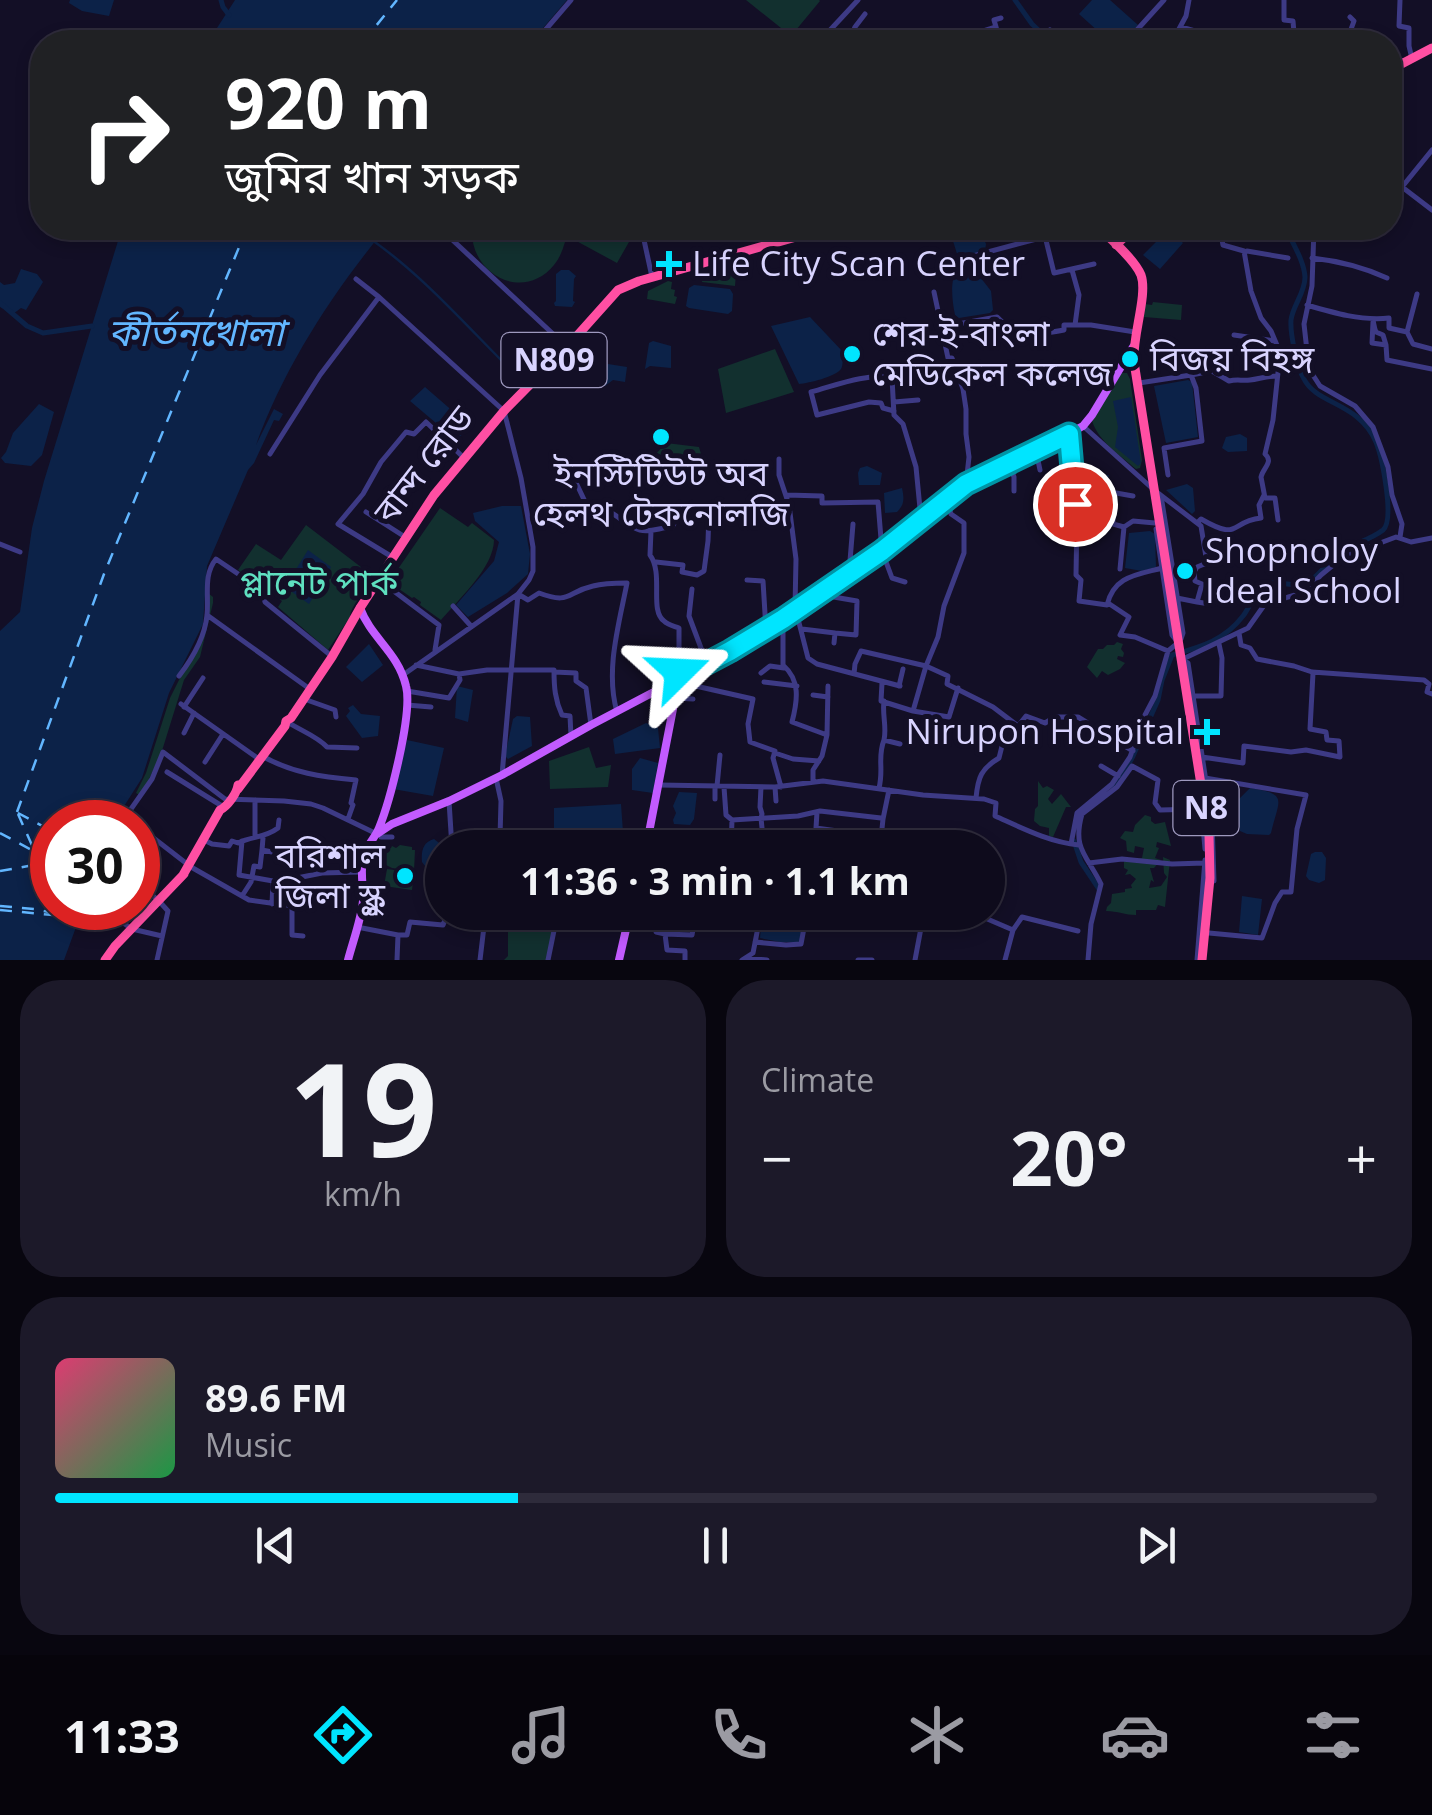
<!DOCTYPE html>
<meta charset="utf-8">
<style>
:root{--surface:#0e0b1c;--page:#1c1929;--text:#f1f3f6;--muted:#9b9ba3;--line:#2e2b3b;--accent:#00e5ff}
body{margin:0;font-family:"Open Sans","Noto Sans Bengali",sans-serif;background:var(--page);color:var(--text);height:100vh;display:flex;flex-direction:column;font-size:38px;white-space:nowrap}
*{box-sizing:border-box;margin:0}
p{font-size:32px;color:var(--muted)}
.icon{flex:none;width:55px;height:55px;fill:none;stroke:currentColor;stroke-width:2;stroke-linecap:round;stroke-linejoin:round}
.map{position:relative;height:960px;overflow:hidden}
.details{display:flex;flex-direction:column;gap:20px;padding:20px;background:#08060f;flex:1}
.details>*{flex:none}
.guide{position:absolute;left:30px;top:30px;width:1372px;height:210px;border-radius:40px;box-shadow:0 5px 15px #0003,0 0 0 2px var(--line);background:#202124;color:#fff;overflow:hidden}
.speed{position:absolute;left:30px;top:800px;display:flex;gap:20px;font-size:50px;font-weight:700;text-align:center}
.speed>*{display:grid;place-content:center;width:130px;height:130px;border-radius:50%;background:var(--surface);box-shadow:0 5px 15px #0003,0 0 0 2px var(--line);line-height:1}
.speed .limit{border:15px solid #d22;background:#fff;color:#111}
.pin{position:absolute;display:grid;place-items:center;width:85px;height:85px;color:#fff;margin:-42px;border:5px solid #fff;border-radius:50%;box-shadow:0 2px 10px #0007}
.me{position:absolute;width:110px;margin:-55px;rotate:69deg;stroke-linejoin:round;filter:drop-shadow(0 0 8px #0008)}
.turn{display:flex;align-items:center;gap:35px;height:210px;padding:0 30px;font-size:45px}
.turn .icon{width:130px;height:130px;stroke-width:2.5}
.turn b{display:block;font-size:70px;line-height:85px}
.big{font-size:75px;font-weight:700;line-height:1.1}
.details .widget{flex:1;display:flex;flex-direction:column;justify-content:center;gap:15px;min-width:0;padding:0 35px;border-radius:40px;background:var(--page)}
.details .dial{align-items:center;gap:0}
.dial b{font-size:130px;line-height:1}
.song{display:flex;align-items:center;gap:30px}
.cover{width:120px;height:120px;border-radius:15px;background:linear-gradient(135deg,hsl(340 70% 55%),hsl(140 70% 35%))}
.played{height:10px;border-radius:5px;background:linear-gradient(90deg,var(--accent) 35%,var(--line) 35%)}
.keys{display:flex;justify-content:space-around;direction:ltr}
.heat{display:flex;justify-content:space-between;align-items:center;font-size:55px;direction:ltr}
.details .tiles{flex:1;display:grid;gap:20px;grid-template-columns:1fr 1fr}
.widget:last-child{grid-column:span 2}
.trip{position:absolute;left:425px;top:830px;width:580px;height:100px;border-radius:50px;background:var(--surface);box-shadow:0 5px 15px #0003,0 0 0 2px var(--line);font-weight:700;line-height:100px;text-align:center}
.dock{display:flex;height:160px;justify-content:space-around;align-items:center;background:#06040b;color:var(--muted)}
.dock .icon{width:70px;height:70px}
.dock .on{color:var(--accent)}
.dock b{font-size:45px;color:var(--text)}
.map>svg:first-child{display:block}
.green{fill:#12302f}
.water{fill:#0c2248}
.lines{fill:none;stroke-linecap:round;stroke-linejoin:round}
.stream{stroke:#0c2248;stroke-width:2.5}
.canal{stroke:#0c2248;stroke-width:5}
.ferry{stroke:#62b6ff;stroke-width:2.5;stroke-dasharray:12 10;stroke-linecap:butt}
.minor{stroke:#3d3a85;stroke-width:5}
.major{stroke:#c25bff;stroke-width:8}
.highway{stroke:#ff4fa3;stroke-width:9}
.route-casing{stroke:#0095a6;stroke-width:25}
.route{stroke:#00e5ff;stroke-width:18}
.poi-dot{fill:#00e5ff;stroke:#130f26;stroke-width:4}
.labels{text-anchor:middle;stroke-width:10;stroke-linejoin:round;paint-order:stroke}
.shield{fill:#130f26;stroke:#9e99be;stroke-width:2.5}
.shield-label{font-size:32px;font-weight:bold;fill:#d9d4ff}
.poi-label{font-size:35px;fill:#d9d4ff;stroke:#130f26;text-anchor:start}
.street-label{font-size:35px;fill:#d9d4ff;stroke:#130f26}
.park-label{font-size:35px;fill:#5fe0c0;stroke:#130f26}
.water-label{font-size:38px;font-style:italic;fill:#62b6ff;stroke:#130f26}
</style>
<div class="map">
<svg width="1432" height="960" viewBox="0 0 1432 960">
<rect width="100%" height="100%" fill="#130f26"/>
<path class="green" d="M746,0H819L820,1L791,36Z
M472,228H569C565,241 563,254 554,265C523,303 469,274 472,228Z
M575,228H637L617,263L569,237Z
M737,260L735,286L702,282L703,270Z
M668,281L672,282L671,289L675,290L674,296L677,297L675,304L647,299L648,291Z
M1153,302L1182,305L1181,320L1144,317L1145,304L1152,305Z
M775,349L794,392L726,413L718,369Z
M1121,373H1127L1130,379L1142,460L1140,468L1136,469C1120,455 1099,442 1092,421Z
M666,443L699,447L701,454C687,461 671,466 658,455L653,457Z
M440,508L468,527L472,523L494,540C494,567 459,599 441,620L420,605L421,602L414,597L412,598L389,582Z
M306,525L374,577C367,588 350,607 350,617L328,650L278,607L282,601L238,570L256,544L281,560Z
M208,593L213,597V603L200,657L184,680L161,754L141,796L136,793L146,773L170,698L205,628Z
M1117,642L1123,644L1121,649L1124,653L1123,657L1118,656L1117,659L1125,663L1120,669L1108,675L1102,671L1097,678L1087,667L1098,649H1103L1107,645H1114Z
M589,747L596,768L611,765L608,787L550,789L549,761Z
M1038,781L1043,788L1047,786L1054,790L1048,799L1052,804L1061,794L1071,807H1066L1053,837L1049,836V828L1040,826L1034,821L1035,809L1038,806Z
M1145,815L1151,817V821L1155,824L1165,822L1171,846L1157,842L1156,847L1159,848L1155,858L1161,860L1154,868H1150L1154,882L1151,880L1149,888L1161,886L1167,877L1164,873L1163,857L1170,860L1165,907L1158,905L1156,910H1136V915C1125,915 1118,911 1106,911L1107,907L1111,903L1112,894L1125,892V889L1132,888L1131,885L1136,879L1130,874L1125,875L1128,870L1124,868V860L1142,858L1144,848L1135,846L1134,853L1127,851L1126,841L1120,838L1125,831L1133,832L1135,825Z
M769,832L810,837L809,847H767Z
M400,845L412,847V850H415L414,871L392,868L382,863L381,848H391L392,846L396,848Z
M387,869L414,873L412,890L384,886Z
M508,913H541L555,916L547,960H504L508,956Z"/>
<path class="water" d="M70,0H114L109,16L82,11L69,3Z
M235,0H567L531,42H208Z
M1092,0H1110L1138,25L1122,42H1110L1079,14Z
M122,228H386C333,292 284,367 256,445L274,409L283,414L279,421L274,420L254,463L248,470L207,566L203,624L169,693L142,778L114,822H52V908H83L64,960H0V631L20,612L32,528L44,481Z
M949,228H979L986,244L985,251L958,257Z
M1169,229L1183,243L1160,269L1143,255Z
M970,259H973L977,273L991,291L993,310L990,313L959,318L955,315C951,295 948,266 970,259Z
M21,269L37,274L43,282L26,310L21,308L13,314L0,307V282L4,285L15,283Z
M561,270H569L576,276L574,279L573,301L575,302L572,307L555,306L554,303L556,301V274Z
M694,285L730,289L733,294L732,311L728,314L689,308L686,306L689,288Z
M810,317L843,352C843,355 843,367 841,369C835,377 809,383 799,384L771,326Z
M653,341L671,346V368L650,366L645,369L649,343Z
M575,350L598,356L599,362L595,369L572,367L568,362Z
M608,364L627,367L625,382L613,380L605,386L603,384L604,365Z
M1188,380L1192,382L1198,437L1166,443L1154,386Z
M425,387L471,427L456,440L410,401Z
M1131,397L1141,463L1138,466L1115,447L1118,427L1113,401Z
M39,404L54,412L42,455L31,466L5,463L1,458L6,452L13,433Z
M1240,434L1247,438V451L1228,452L1222,448L1226,437Z
M618,454H621L625,460L626,473L605,483H598C588,460 600,459 618,454Z
M867,466L882,473L880,485H859L858,473L860,468Z
M1109,475L1106,486L1112,488V522L1099,524L1096,513L1098,476Z
M1187,484L1193,488L1195,511L1192,514L1166,490Z
M902,488C904,498 905,504 897,512L885,513L884,493Z
M502,506H521L530,554L528,574L507,593L468,617L456,605L494,561L499,542L475,521L473,513Z
M1150,531L1155,534L1156,567L1142,571L1125,568L1129,533Z
M308,550L331,567L309,604L285,587Z
M369,644L383,665L362,682L346,667Z
M457,686L473,690L468,722L455,718Z
M353,705L361,714L380,716L378,736L362,738L346,716L350,711L348,708Z
M517,716L530,717L532,746L508,759L505,756L513,719Z
M646,723L658,728L660,748L615,754L613,739Z
M407,740L444,748L433,796L393,789Z
M640,758L658,763L653,793L632,790V769Z
M1250,788C1289,794 1279,799 1271,833L1269,835L1247,834L1240,831L1236,802Z
M679,792L697,793L694,819L690,825L674,824L673,820L676,813L673,806Z
M621,804L624,846L554,847V808Z
M733,829L758,831L757,847L732,848Z
M434,839L443,846L442,865L425,866L422,862C421,851 423,842 434,839Z
M1315,852H1322L1326,858L1325,880L1319,883L1309,880L1306,876L1311,854Z
M1242,896L1262,899L1258,935L1239,932Z
M765,913H794L804,916L801,942H780L760,938L762,915Z"/>
<g class="lines">
<path class="stream" d="M372,240C426,278 470,330 517,376"/>
<path class="canal" d="M221,0L223,7L229,15
M1015,0L1032,24L1051,42
M0,303L27,326L43,333L92,326
M1112,787L1123,775L1133,756L1158,700L1162,680L1172,655C1200,647 1224,641 1243,616C1250,607 1255,591 1265,585C1275,579 1291,587 1302,584C1316,581 1326,564 1336,555C1350,544 1369,541 1383,530C1395,520 1382,457 1376,442C1359,402 1317,405 1304,379C1297,368 1290,333 1291,320C1293,305 1305,293 1305,277C1304,260 1292,243 1286,228
M1074,841L1081,862L1099,889"/>
<path class="ferry" d="M363,42L397,0
M17,812L104,574L247,228
M18,813L52,831
M18,814L52,890
M0,833L52,861
M0,871L51,862
M0,906L34,909L64,915
M0,910L53,915"/>
<path class="minor" d="M1284,0V20L1293,21L1294,33L1298,42
M1400,0L1399,26L1409,28V46L1412,59
M1350,17L1354,21L1350,32L1365,42
M996,27L1000,42
M1181,27L1202,33L1220,35L1223,40L1231,42
M1050,30L1064,42
M535,42L571,0
M819,42L858,0
M849,42L855,27L865,14
M876,42L880,38
M960,42L958,39L996,27L994,20L1001,18
M1126,42L1164,0
M1172,42L1186,16L1189,0
M1390,55L1403,61
M1390,112L1397,141
M1390,182L1402,187L1432,210
M1402,187L1432,150
M449,228L445,233L567,347
M646,228L644,240L652,277
M1043,228L1054,273L1094,264
M1196,228L1204,232L1221,235L1223,245L1244,251L1251,291L1261,318L1271,331L1279,350V363L1273,420L1265,454C1274,462 1263,468 1261,477L1265,498H1275L1278,520
M1314,228L1312,286L1304,324L1309,369L1320,386L1355,406L1373,427L1388,467L1392,495L1402,524L1400,537
M386,235L391,228
M1247,251L1288,258
M1312,258C1339,261 1363,267 1387,278
M954,261L1044,237
M1072,270L1079,295L1075,325
M356,279L379,297
M934,292L948,358H952L963,389L966,409V434L969,457L966,484
M1307,305C1334,313 1361,321 1389,318V328L1407,332L1417,294
M1373,320C1374,324 1374,328 1376,332L1383,335L1386,345L1372,343L1373,322
M941,327L997,317C1013,335 1041,335 1064,330V325H1091L1135,332
M1407,332L1413,344L1432,349
M1234,335L1275,341
M1386,345L1387,360L1432,369
M1191,375L1212,371L1229,381C1237,379 1242,381 1250,380C1259,379 1266,376 1277,376
M1139,383L1191,375L1196,388L1202,441L1164,448L1168,475
M894,402L918,400
M894,411L883,408L881,403L869,402L817,415L811,392C837,385 865,373 892,378L894,415L903,424L916,467L921,519
M1083,426L1154,490L1201,526L1207,563L1197,567L1194,572L1195,581L1202,584L1197,602L1177,598
M1069,435L1077,518L1076,575L1081,580L1079,601L1107,605C1114,576 1136,575 1162,568
M1036,451L1040,470
M270,454L320,375L379,297L504,411L521,478L533,547V571L529,580L518,594L403,675
M779,459V475L789,505L796,559L795,607L808,658L817,664L900,686
M564,464L570,470L589,510C616,506 618,523 640,530C651,533 661,527 672,527L675,522L674,508
M1009,464L1014,477V491
M787,495L822,496V503L878,502L882,551L892,578L905,582
M1155,495L1162,502L1183,633L1181,639
M366,512L402,535
M1198,522L1201,519C1241,542 1228,522 1261,518L1259,505L1264,495
M1124,527L1113,524L1114,495L1116,493L1133,496
M1156,529L1172,635L1176,640
M651,531L650,555C664,574 649,610 664,621C668,625 674,626 679,628V678
M0,544L20,552
M389,555L338,524L363,494L381,462L406,432L414,434L426,422L462,456
M656,562L683,565L682,572L697,575L704,571L708,541L709,514L702,512L675,511
M1120,569L1124,527L1133,521L1155,523
M849,573L853,524
M379,580L439,625L435,650
M747,580L763,581L766,630
M692,589L689,616L707,664
M822,595L857,601L856,635L835,633
M1197,602L1210,604
M1108,603L1129,617L1120,635L1135,637L1168,651L1179,642
M453,606L471,626
M207,615L307,687
M783,620V665C800,680 798,699 792,722L827,735L822,756L813,770V781
M802,629L835,633L834,643
M1239,633L1241,645L1250,648L1257,659L1294,666L1312,672L1424,680L1429,684L1427,692L1432,694
M1185,658L1248,628L1265,604L1305,592L1321,575L1343,557L1396,537L1411,542L1432,538
M1182,659L1188,663L1212,821L1214,881
M554,672L576,673V681L586,688L591,725
M761,673L770,666L784,668
M459,674L487,670H554C554,687 555,700 562,715L570,716L571,736
M854,674L855,664L861,651L926,666L948,676L947,684L993,707L1018,726L1026,716L1045,723L1055,717H1078L1133,751
M179,676C192,659 205,636 207,615C209,595 203,575 216,559L262,590L265,602L329,654
M678,682L753,699L748,724L750,742L775,751L773,758L781,787
M764,682L797,686
M882,683L881,701L913,711L949,717L958,688
M899,686L903,669
M407,691L449,698L460,680L459,674L416,665
M813,695L828,697
M1193,696H1221L1222,658L1219,644
M674,698L693,699
M304,699L335,710L336,717
M181,704L256,757
M407,705L431,707
M184,707L203,678
M913,711L926,666L938,637L944,606L964,553V523L951,514L947,502
M286,721C299,730 317,736 327,747L357,748
M184,733L194,713
M827,735L828,686
M884,740C887,727 882,715 884,701
M775,753L793,759L819,761
M262,756C292,773 322,777 356,780L351,803L353,805L348,819
M1202,757L1243,763L1244,746L1291,752L1306,750L1340,757L1339,741L1327,740L1326,732L1310,729L1313,673
M205,762L223,734
M1101,766L1118,776
M167,772L222,806
M502,775L518,594L528,600L539,593C571,605 566,592 593,586C604,583 615,583 627,583C619,624 605,671 617,712
M496,778L501,801L500,837L510,840L511,848
M1205,778L1306,795L1297,829L1291,892H1282L1275,903L1262,938L1209,933
M659,785L775,787L823,781L923,795L984,799L996,803L995,816C1022,828 1049,842 1079,845
M717,786L720,755
M724,787L726,815L732,820L731,848
M761,787L760,807L762,814L761,818L764,848
M775,787L776,801
M879,788C884,768 877,758 884,740L900,744
M976,798C978,777 981,769 999,758L1002,746L1011,738L1018,726
M715,799V786
M449,801L452,848
M817,812L816,828L881,837
M883,819L889,790
M732,820L798,816L820,811L881,818L883,819L880,848
M126,822H127
M131,822L128,818L131,809L152,779L163,752L225,799L284,801L311,804L323,808L377,834
M138,826L191,867L249,900L292,906L294,903L292,885L297,878L322,873L360,872
M1203,826L1205,849
M255,837V800
M381,837H392
M263,838L262,850L272,852L273,847L285,849L284,857L291,858V861L304,863
M206,841L212,844L229,846L232,841L238,843C252,836 265,838 278,828L279,820
M242,841L239,875L273,881L272,904
M812,841L842,848
M1071,844L1077,813L1112,784L1130,757L1145,715L1155,696L1168,651
M812,848L816,828
M1089,863L1122,859L1172,864L1205,863
M138,884L158,900L168,911L157,960
M242,896L251,882L254,866L260,867L262,850
M292,906V935L303,936
M109,908V913L132,929L162,936
M451,912L485,918L480,960
M547,912L557,916L548,960
M657,912L656,932L665,934
M698,912L701,915L757,921
M945,912L985,918L1013,930L1005,960
M357,927L398,935
M1013,930L1022,917L1078,931
M398,935H407L410,922L443,925L448,912
M755,942L786,945L801,944L807,912
M747,958L767,960
M397,960L398,935
M685,960V951L667,950L665,934L692,935L696,912
M742,960L753,953L761,912
M858,960H872
M915,960L924,912
M1088,960L1091,924L1101,884C1087,855 1072,849 1082,814L1117,787L1132,766L1158,780L1155,803L1160,810L1201,809
M1197,960L1205,860"/>
<path class="major" d="M377,834L392,824L449,801L502,775L591,725L707,664L783,619L882,551L971,481L1036,451L1083,426L1092,415L1133,347
M646,848L679,678
M348,960C353,941 361,920 363,901C364,886 359,870 364,855C367,845 375,838 379,828C390,801 413,713 406,686C398,652 371,638 360,608
M619,960L630,912"/>
<path class="highway" d="M1390,70L1432,48
M1099,228C1111,239 1135,260 1141,275C1148,295 1132,336 1134,362L1209,835L1210,878L1202,960
M1116,245L1134,228
M238,789L285,726L286,721L291,718L332,657L360,608L434,495L504,411L567,347L618,290L639,281L828,228
M183,875L220,810C228,806 237,793 238,785
M105,960L115,946L184,874"/>
</g>
<g class="lines">
<defs>
<path id="route" d="M679,672V678L730,651L783,619L882,551L966,484L1069,434L1075,504"/>
</defs>
<use href="#route" class="route-casing"/>
<use href="#route" class="route"/>
</g>
<g class="poi-dot">
<path d="M664 249h10v10h10v10h-10v10h-10v-10h-10v-10h10z"/>
<circle cx="852" cy="354" r="10"/>
<circle cx="1130" cy="359" r="10"/>
<circle cx="661" cy="437" r="10"/>
<circle cx="1185" cy="571" r="10"/>
<path d="M1202 717h10v10h10v10h-10v10h-10v-10h-10v-10h10z"/>
<circle cx="405" cy="876" r="10"/>
</g>
<g class="labels">
<g class="shield">
<rect x="501.5" y="333" width="105" height="54" rx="8"/>
<rect x="1173.5" y="781" width="65" height="54" rx="8"/>
</g>
<g class="shield-label">
<text x="554" y="371">N809</text>
<text x="1206" y="819">N8</text>
</g>
<g class="poi-label">
<text x="692" y="276">Life City Scan Center</text>
<text x="872" y="346">শের-ই-বাংলা<tspan x="872" dy="40">মেডিকেল কলেজ</tspan></text>
<text x="1150" y="371">বিজয় বিহঙ্গ</text>
<text x="661" y="486" text-anchor="middle">ইনস্টিটিউট অব<tspan x="661" dy="40">হেলথ টেকনোলজি</tspan></text>
<text x="1205" y="563">Shopnoloy<tspan x="1205" dy="40">Ideal School</tspan></text>
<text x="1184" y="744" text-anchor="end">Nirupon Hospital</text>
<text x="385" y="868" text-anchor="end">বরিশাল<tspan x="385" dy="40">জিলা স্কুল</tspan></text>
</g>
<g class="street-label">
<text transform="translate(424 465) rotate(-52)" y="12">বান্দ রোড</text>
</g>
<g class="park-label">
<text x="319" y="595">প্লানেট পার্ক</text>
</g>
<g class="water-label">
<text x="196" y="346">কীর্তনখোলা</text>
</g>
</g>
</svg>
<div class="speed"><div class="limit">30</div></div>
<div class="pin" style="left:1075px;top:504px;background:#d93025"><svg class="icon" aria-label="arrive" viewBox="0 0 24 24"><path d="M6 21V4h12l-3 4 3 4H6"/></svg></div>
<svg class="me" style="left:679px;top:672px" viewBox="-20 -20 40 40"><path d="M0-17L14 15 0 8-14 15z" fill="#00e5ff" stroke="#fff" stroke-width="4"/></svg>
<div class="trip">11:36 · 3 min · 1.1 km</div>
<div class="guide">
<div class="turn"><svg class="icon" aria-label="right" viewBox="0 0 24 24"><path d="M7 20v-9h11M14 6l5 5-5 5"/></svg><div><b>920 m</b>জুমির খান সড়ক</div></div>
</div>
</div>
<section class="details">
<div class="tiles">
<div class="widget dial"><b>19</b><p>km/h</p></div>
<div class="widget"><p>Climate</p>
<div class="heat"><a>−</a><b class="big">20°</b><a>+</a></div>
</div>
<div class="widget">
<div class="song"><i class="cover"></i><div><b>89.6 FM</b><p>Music</p></div></div>
<div class="played"></div>
<div class="keys"><svg class="icon" aria-label="previous" viewBox="0 0 24 24"><path d="M18 5L8 12l10 7zM5 5v14"/></svg><svg class="icon" aria-label="pause" viewBox="0 0 24 24"><path d="M8 5v14M16 5v14"/></svg><svg class="icon" aria-label="next" viewBox="0 0 24 24"><path d="M6 5l10 7-10 7zM19 5v14"/></svg></div>
</div>
</div>
</section>
<nav class="dock">
<b>11:33</b>
<svg class="icon on" aria-label="directions" viewBox="0 0 24 24"><path d="M12 3l9 9-9 9-9-9zM9 14v-3h6M13 9l2 2-2 2"/></svg>
<svg class="icon" aria-label="music" viewBox="0 0 24 24"><path d="M9 18V5l10-2v13"/><circle cx="6" cy="18" r="3"/><circle cx="16" cy="16" r="3"/></svg>
<svg class="icon" aria-label="phone" viewBox="0 0 24 24"><path d="M5 4h4l2 5-3 2q2 4 5 5l2-3 5 2v4C11 20 4 13 5 4z"/></svg>
<svg class="icon" aria-label="climate" viewBox="0 0 24 24"><path d="M12 3v18M4 7l16 10M4 17L20 7"/></svg>
<svg class="icon" aria-label="car" viewBox="0 0 24 24"><path d="M5 17H2v-5l4-1 3-4h7l3 4 3 1v5h-3M9 17h6M6 11h13"/><circle cx="7" cy="17" r="2"/><circle cx="17" cy="17" r="2"/></svg>
<svg class="icon" aria-label="filters" viewBox="0 0 24 24"><path d="M4 7h16M4 17h16"/><circle cx="9" cy="7" r="2"/><circle cx="15" cy="17" r="2"/></svg>
</nav>
